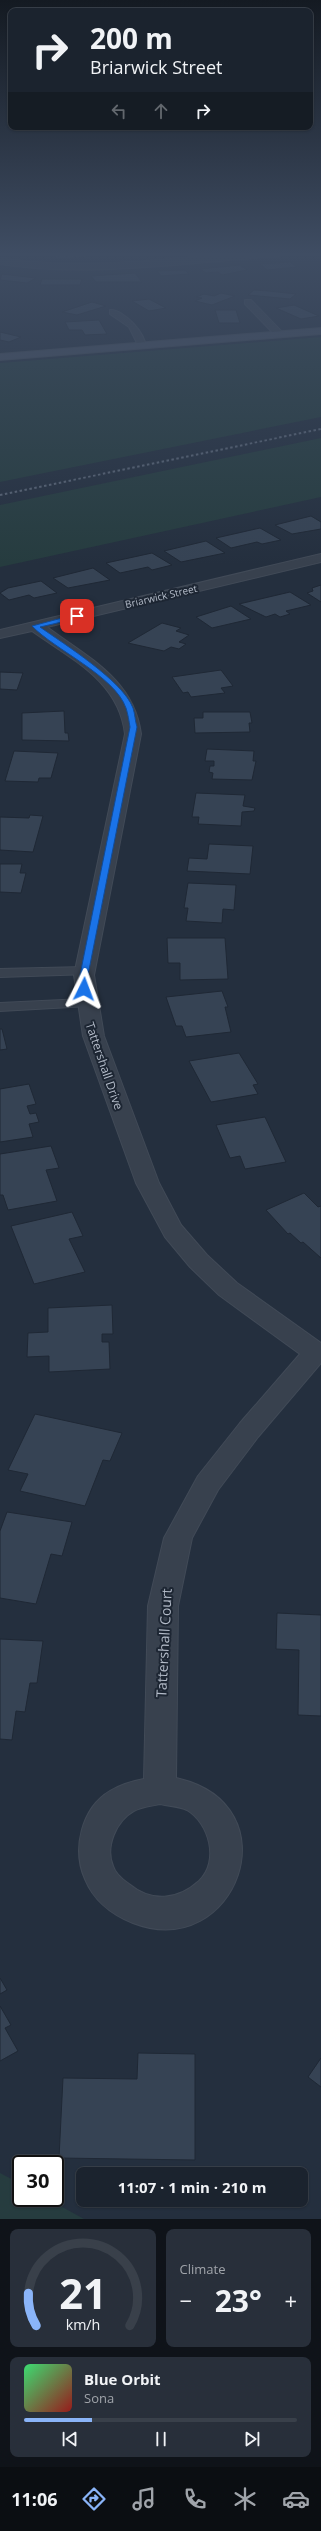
<!DOCTYPE html>
<meta charset="utf-8">
<style>
:root{--surface:#1b232e;--page:#282f3a;--text:#f1f3f6;--muted:#a0a4aa;--line:#39404a;--accent:#8ab4f8}
body{margin:0;font-family:"Open Sans",sans-serif;background:var(--page);color:var(--text);height:100vh;display:flex;flex-direction:column;font-size:15px;white-space:nowrap}
*{box-sizing:border-box;margin:0}
p{font-size:13px;color:var(--muted)}
.icon{flex:none;width:22px;height:22px;fill:none;stroke:currentColor;stroke-width:2;stroke-linecap:round;stroke-linejoin:round}
.map{position:relative;height:2219px;overflow:hidden}
.side{display:flex;flex-direction:column;gap:10px;padding:10px;background:#0f1319;flex:1}
.side>*{flex:none}
.banner{position:absolute;left:8px;top:8px;width:305px;height:122px;border-radius:8px;box-shadow:0 1px 3px #0004,0 0 0 1px var(--line);background:#1b232e;color:var(--text);overflow:hidden}
.speed{position:absolute;left:12px;top:2155px;display:flex;gap:8px;font-size:20px;font-weight:700;text-align:center}
.speed>*{display:grid;place-content:center;width:52px;height:52px;border-radius:50%;background:var(--surface);box-shadow:0 1px 3px #0004,0 0 0 1px var(--line);line-height:1}
.speed .limit{border:2px solid #111;border-radius:6px;background:#fff;color:#111}
.pin{position:absolute;display:grid;place-items:center;width:34px;height:34px;color:#fff;margin:-17px;border-radius:8px;box-shadow:0 2px 6px #0006}
.me{position:absolute;width:44px;margin:-22px;rotate:3deg;stroke-linejoin:round;filter:drop-shadow(0 0 3px #0008)}
.turn{display:flex;align-items:center;gap:14px;height:84px;padding:0 16px;font-size:18px}
.turn .icon{width:52px;height:52px;stroke-width:2.5}
.turn b{display:block;font-size:28px;line-height:34px}
.lanes{display:flex;align-items:center;height:38px;padding:0 16px;background:#0003;justify-content:center;gap:20px;direction:ltr}
.lanes .off{opacity:.35}
.big{font-size:30px;font-weight:700;line-height:1.1}
.side .card{flex:1;display:flex;flex-direction:column;justify-content:center;gap:6px;min-width:0;padding:0 14px;border-radius:8px;background:var(--page)}
.side .dial{align-items:center;gap:0}
.dial svg{height:104px;overflow:visible;fill:none;stroke:var(--line);stroke-width:7;stroke-linecap:round;text-anchor:middle}
.dial text{fill:var(--text);stroke:none}
.song{display:flex;align-items:center;gap:12px}
.cover{width:48px;height:48px;border-radius:6px;background:linear-gradient(135deg,hsl(140 70% 55%),hsl(0 70% 35%))}
.played{height:4px;border-radius:2px;background:linear-gradient(90deg,var(--accent) 25%,var(--line) 25%)}
.keys{display:flex;justify-content:space-around;direction:ltr}
.heat{display:flex;justify-content:space-between;align-items:center;font-size:22px;direction:ltr}
.side .tiles{flex:1;display:grid;gap:10px;grid-template-columns:1fr 1fr}
.card:last-child{grid-column:span 2}
.trip{position:absolute;left:76px;top:2167px;width:232px;height:40px;border-radius:8px;background:var(--surface);box-shadow:0 1px 3px #0004,0 0 0 1px var(--line);font-weight:700;line-height:40px;text-align:center}
.tabs{display:flex;height:64px;justify-content:space-around;align-items:center;background:#0b0e12;color:var(--muted)}
.tabs .icon{width:28px;height:28px}
.tabs .selected{color:var(--accent)}
.tabs b{font-size:18px;color:var(--text)}
.map>svg:first-child{display:block}
.green{fill:#263c3f}
.building{fill:#364354;stroke:#1f2835}
.lines{fill:none;stroke-linecap:round;stroke-linejoin:round}
.lane-casing{stroke:#414a57;stroke-width:2}
.street-casing{stroke:#414a57;stroke-width:2}
.secondary-casing{stroke:#414a57;stroke-width:2}
.lane{fill:#38414e;fill-rule:evenodd}
.street{fill:#38414e;fill-rule:evenodd}
.secondary{fill:#465061;fill-rule:evenodd}
.rail{stroke:#5a6575;stroke-width:2;stroke-dasharray:2.5 2.5;stroke-linecap:butt}
.route{fill:#1a73e8;stroke:#114b97}
.labels{text-anchor:middle;stroke-width:4;stroke-linejoin:round;paint-order:stroke}
.far-street-label{font-size:10px;fill:#b4bcc9;stroke:#1d2633}
.street-label{font-size:12px;fill:#b4bcc9;stroke:#1d2633}
.near-street-label{font-size:14px;fill:#b4bcc9;stroke:#1d2633}
</style>
<div class="map">
<svg width="321" height="2219" viewBox="0 0 321 2219">
<rect width="100%" height="100%" fill="#242f3e"/>
<path class="green" d="M321,337V417L0,482V363Z
M321,438V497L0,567V505Z
M0,2173L21,2184V2198H46L84,2219H0Z"/>
<path class="building" d="M53,253H84L87,257L56,259Z
M108,253H144L145,254L110,256Z
M290,262L297,267L267,270L260,264Z
M240,265L247,270L222,275L218,272L206,273L200,269Z
M185,270L189,274L161,276L157,271Z
M135,273L142,282H96L91,276Z
M2,274L36,278L27,283L0,280Z
M42,279H82L80,285H40Z
M254,290L269,291L296,294L290,299L248,295Z
M221,293L235,296L212,305L195,301L202,298L196,297L204,294L214,296Z
M149,299L166,308L149,311L132,301Z
M92,302L106,306L77,315L62,312Z
M294,305L319,316L301,319L276,308Z
M215,310H236L240,323H219Z
M99,320L107,334L85,335L82,330H69L65,322Z
M0,332L21,337L9,342L0,340Z
M311,516L321,522V529L292,534L275,525Z
M260,528L281,540L262,544L257,542L231,548L216,538Z
M206,541L225,553L181,562L164,551Z
M152,553L172,565L152,570L148,567L120,573L106,563Z
M93,568L110,580L68,588L53,578Z
M41,581L57,593L34,598L29,595L9,600L0,593L8,588Z
M321,585V602L307,593L313,591L312,588Z
M290,592L311,605L286,611L290,614L280,617L275,614L266,617L239,604Z
M231,606L251,619L212,628L196,617Z
M162,623L181,628L176,631L189,635L179,642L186,644L179,649L171,647L164,651L128,643Z
M221,670L233,686L221,688L225,693L199,696L191,697L188,692L183,693L172,677Z
M0,672L23,673L17,690L0,689Z
M64,711L65,733H68L69,741L22,740V713Z
M203,712H250L252,723H249L250,732L195,733L194,718H203Z
M207,749L254,751L253,761H256L252,780L212,779L213,773L209,772L210,766H214V761H205Z
M14,751L58,753L51,778H39L38,782L5,781Z
M196,793L245,795L243,806L255,808L254,811L242,812L241,826L198,824L199,817H192Z
M30,815L43,816L33,852L0,850V817L29,818Z
M209,844L253,846L250,874L187,871L189,858L207,859Z
M0,864H22L20,873H26L21,893L0,892Z
M188,883L236,885L234,910L223,909L222,923L186,921L188,908H184Z
M167,938H225L228,979L180,980V963H168Z
M222,991L228,1007H225L231,1032L186,1037L182,1026H176L166,997Z
M0,1029H2L7,1049L0,1050Z
M239,1053L258,1084L253,1085L258,1094L211,1102L189,1061Z
M29,1084L36,1104L27,1106L30,1114L36,1113L39,1122L29,1124L33,1137L0,1142V1089Z
M265,1117L286,1162L245,1169L240,1156L230,1158L216,1125Z
M51,1146L59,1168L46,1170L57,1201L8,1210L3,1195H0V1154Z
M304,1193L318,1207L321,1206V1258L303,1242L301,1243L290,1233L288,1234L266,1210Z
M72,1212L83,1236L69,1239L85,1272L34,1284L11,1226Z
M112,1305L113,1334H102V1342H109L110,1369L49,1372V1356L27,1357L28,1333L48,1332V1308Z
M35,1414L122,1433L110,1461L103,1460L85,1506L20,1491L28,1474L8,1470Z
M7,1512L72,1522L62,1556L51,1554L36,1604L0,1598V1531Z
M277,1613L321,1615V1716L298,1715L299,1650L276,1649Z
M0,1639L43,1641L37,1683H30L25,1712L16,1711L12,1740L0,1739Z
M0,1978L7,1990L0,1994Z
M0,2006L11,2025L5,2028L18,2051L0,2061Z
M138,2053L195,2054V2160L59,2158L63,2078L137,2079Z
M321,2058V2087L308,2077Z"/>
<g class="lines">
<defs>
<path id="lane" d="M245,300H251L283,333V337H277L245,304Z
M110,310C122,308 148,335 145,347H139L129,327L110,314Z
M85,967L90,968L92,971L90,974L0,977V969Z
M84,999L91,1003L89,1006L0,1011V1003Z"/>
<path id="street" d="M242,253H285L280,256C190,262 89,278 0,264V258C80,271 161,259 242,253Z
M321,554V562L47,627C87,657 134,679 141,734L94,975L104,1036L159,1183L181,1225L207,1255L237,1283L321,1343V1363L258,1437L218,1490L192,1538L178,1606L176,1778C295,1804 236,1963 133,1923C111,1914 94,1901 85,1879C72,1850 81,1808 110,1791C120,1785 133,1781 144,1779L148,1606L164,1538L198,1476L240,1423L300,1354L219,1295L190,1267L165,1237L136,1183L83,1036L74,975L125,734C119,681 71,659 32,631L0,638V630ZM160,1804C168,1806 179,1806 187,1810C209,1823 220,1861 199,1881C178,1900 152,1903 129,1884C123,1880 115,1873 113,1866C105,1847 116,1821 134,1811C141,1807 151,1806 160,1804Z"/>
<path id="secondary" d="M321,328V334L0,360V354Z"/>
</defs>
<use href="#lane" class="lane-casing"/>
<use href="#street" class="street-casing"/>
<use href="#secondary" class="secondary-casing"/>
<use href="#lane" class="lane"/>
<use href="#street" class="street"/>
<use href="#secondary" class="secondary"/>
<path class="rail" d="M0,495L321,429"/>
</g>
<linearGradient id="sky" x2="0" y2="1"><stop stop-color="#141a22"/><stop offset="0.45" stop-color="#3f4d63"/><stop offset="1" stop-color="#3f4d63" stop-opacity="0"/></linearGradient>
<rect width="321" height="564" fill="url(#sky)"/>
<path class="route" d="M77,614L79,618L40,627C64,644 123,681 133,708C135,714 135,721 137,727L88,975V989L84,992L80,989V975L130,727C129,721 128,714 126,708C115,676 55,650 32,626Z"/>
<g class="labels">
<g class="far-street-label">
<text transform="translate(161 596) rotate(-13)" y="4">Briarwick Street</text>
</g>
<g class="street-label">
<text transform="translate(104 1066) rotate(71)" y="4">Tattershall Drive</text>
</g>
<g class="near-street-label">
<text transform="translate(164 1643) rotate(-87)" y="5">Tattershall Court</text>
</g>
</g>
</svg>
<div class="speed"><div class="limit">30</div></div>
<div class="pin" style="left:77px;top:616px;background:#d93025"><svg class="icon" aria-label="arrive" viewBox="0 0 24 24"><path d="M6 21V4h12l-3 4 3 4H6"/></svg></div>
<svg class="me" style="left:84px;top:989px" viewBox="-20 -20 40 40"><path d="M0-17L14 15 0 8-14 15z" fill="#1a73e8" stroke="#fff" stroke-width="4"/></svg>
<div class="trip">11:07 · 1 min · 210 m</div>
<div class="banner">
<div class="turn"><svg class="icon" aria-label="right" viewBox="0 0 24 24"><path d="M7 20v-9h11M14 6l5 5-5 5"/></svg><div><b>200 m</b>Briarwick Street</div></div>
<div class="lanes"><svg class="icon off" aria-label="left" viewBox="0 0 24 24"><path d="M17 20v-9H6M10 6l-5 5 5 5"/></svg><svg class="icon off" aria-label="ahead" viewBox="0 0 24 24"><path d="M12 20V5M6 11l6-6 6 6"/></svg><svg class="icon" aria-label="right" viewBox="0 0 24 24"><path d="M7 20v-9h11M14 6l5 5-5 5"/></svg></div>
</div>
</div>
<section class="side">
<div class="tiles">
<div class="card dial"><svg viewBox="0 0 100 80">
<path d="M14 69A42 42 0 1 1 86 69"/>
<path d="M14 69A42 42 0 0 1 8 44" stroke="#8ab4f8"/>
<text x="50" y="56" font-size="32" font-weight="700">21</text>
<text x="50" y="72" font-size="11">km/h</text>
</svg></div>
<div class="card"><p>Climate</p>
<div class="heat"><a>−</a><b class="big">23°</b><a>+</a></div>
</div>
<div class="card">
<div class="song"><i class="cover"></i><div><b>Blue Orbit</b><p>Sona</p></div></div>
<div class="played"></div>
<div class="keys"><svg class="icon" aria-label="previous" viewBox="0 0 24 24"><path d="M18 5L8 12l10 7zM5 5v14"/></svg><svg class="icon" aria-label="pause" viewBox="0 0 24 24"><path d="M8 5v14M16 5v14"/></svg><svg class="icon" aria-label="next" viewBox="0 0 24 24"><path d="M6 5l10 7-10 7zM19 5v14"/></svg></div>
</div>
</div>
</section>
<nav class="tabs">
<b>11:06</b>
<svg class="icon selected" aria-label="directions" viewBox="0 0 24 24"><path d="M12 3l9 9-9 9-9-9zM9 14v-3h6M13 9l2 2-2 2"/></svg>
<svg class="icon" aria-label="music" viewBox="0 0 24 24"><path d="M9 18V5l10-2v13"/><circle cx="6" cy="18" r="3"/><circle cx="16" cy="16" r="3"/></svg>
<svg class="icon" aria-label="phone" viewBox="0 0 24 24"><path d="M5 4h4l2 5-3 2q2 4 5 5l2-3 5 2v4C11 20 4 13 5 4z"/></svg>
<svg class="icon" aria-label="climate" viewBox="0 0 24 24"><path d="M12 3v18M4 7l16 10M4 17L20 7"/></svg>
<svg class="icon" aria-label="car" viewBox="0 0 24 24"><path d="M5 17H2v-5l4-1 3-4h7l3 4 3 1v5h-3M9 17h6M6 11h13"/><circle cx="7" cy="17" r="2"/><circle cx="17" cy="17" r="2"/></svg>
</nav>
